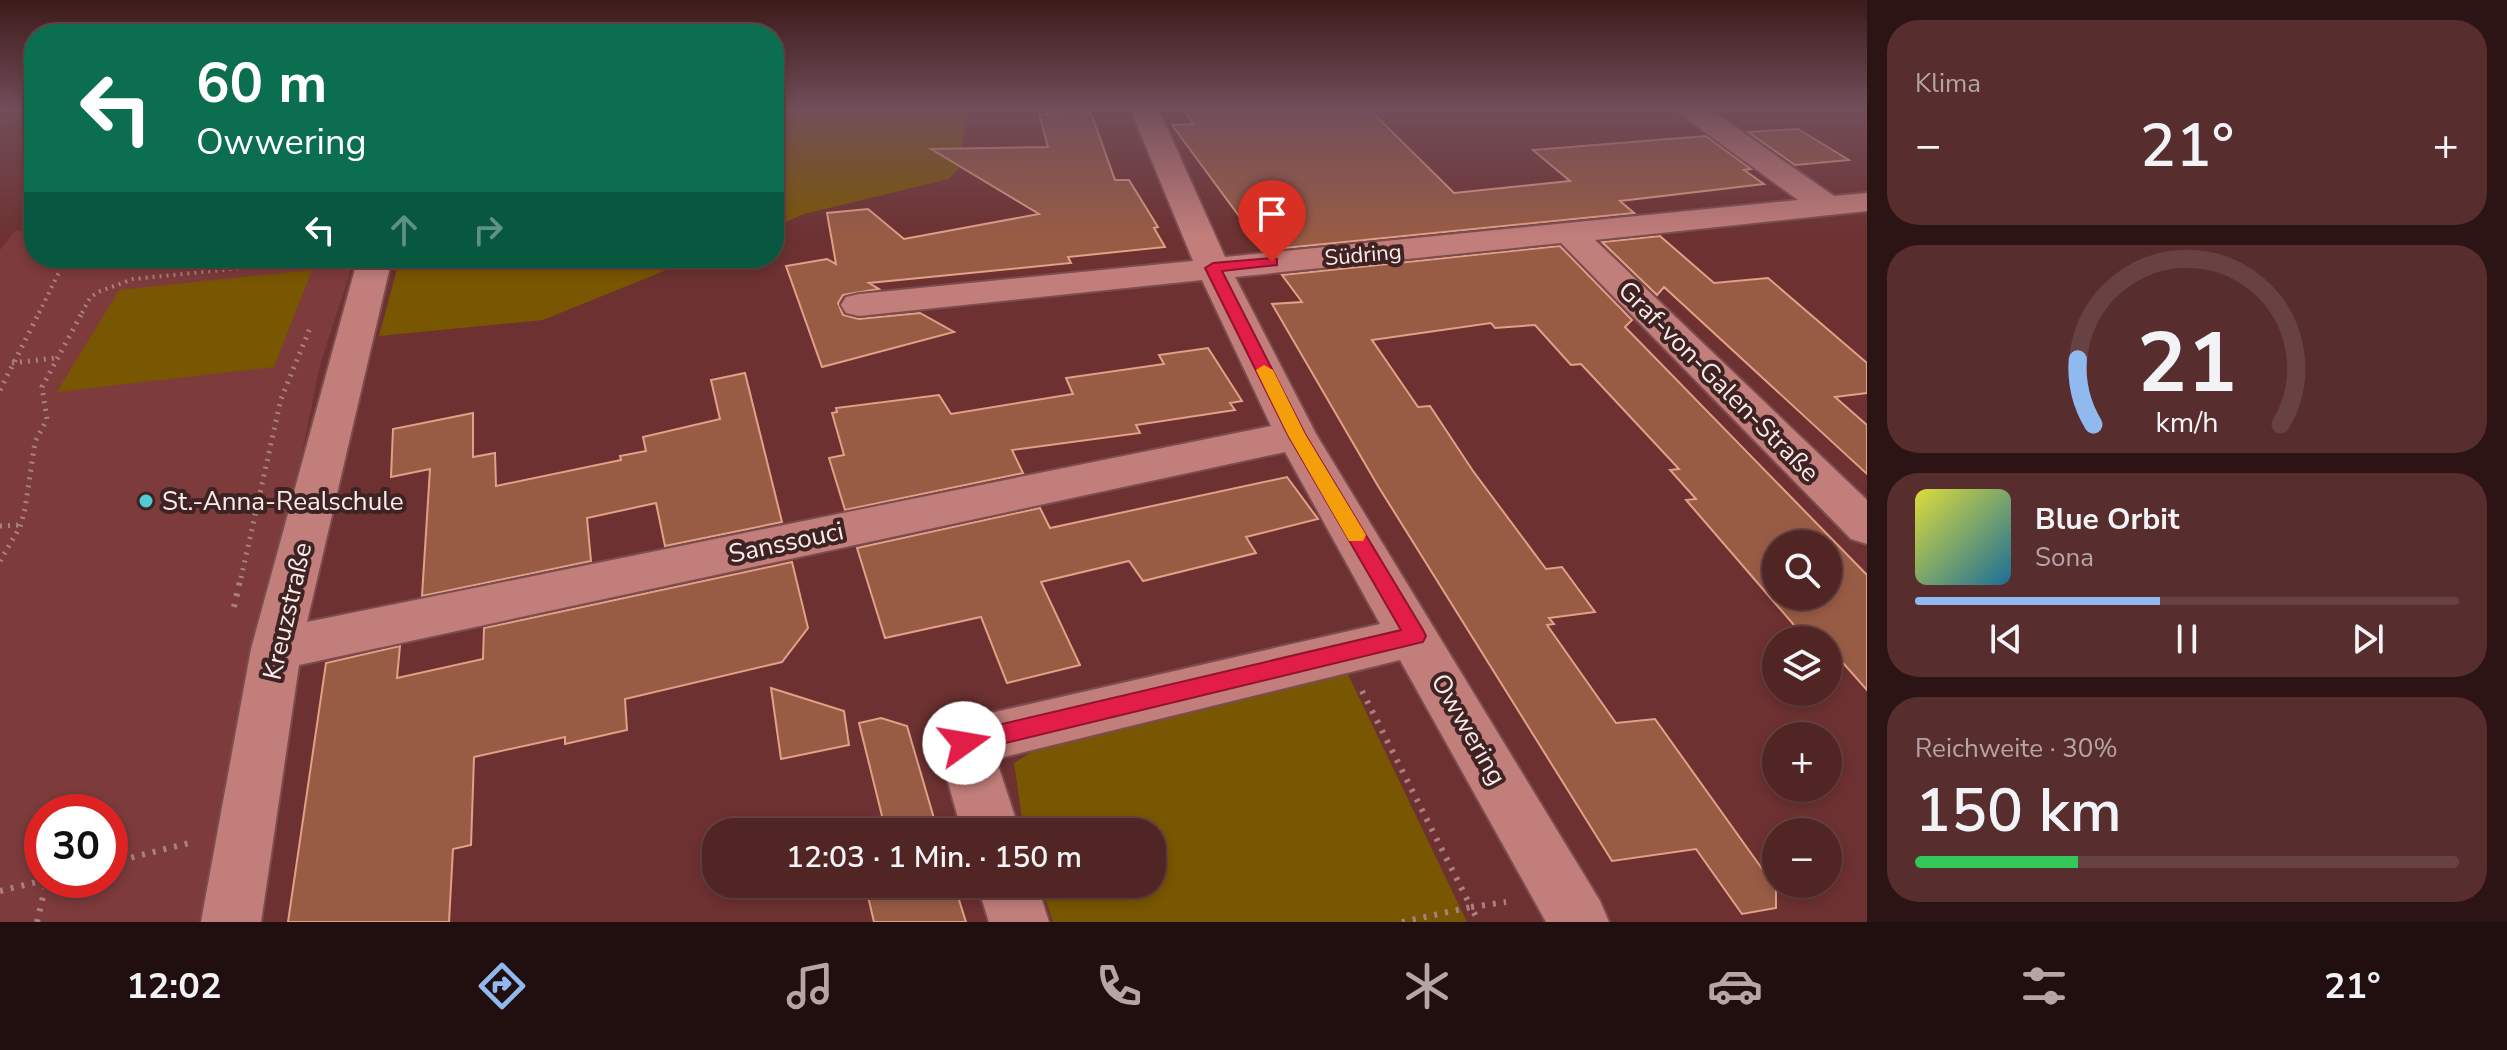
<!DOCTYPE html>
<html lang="de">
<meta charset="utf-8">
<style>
:root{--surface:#522525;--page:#582d2d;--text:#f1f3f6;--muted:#b5a5a7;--line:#684242;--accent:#90b9f0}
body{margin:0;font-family:"Nunito Sans",sans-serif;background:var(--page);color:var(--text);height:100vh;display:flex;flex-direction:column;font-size:30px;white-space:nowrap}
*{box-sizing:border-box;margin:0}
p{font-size:26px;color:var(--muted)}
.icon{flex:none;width:44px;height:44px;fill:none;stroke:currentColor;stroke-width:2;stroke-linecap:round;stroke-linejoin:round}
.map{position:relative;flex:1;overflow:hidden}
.details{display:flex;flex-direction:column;gap:20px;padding:20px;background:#2d1414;width:640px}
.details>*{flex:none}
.top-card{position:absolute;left:24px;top:24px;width:760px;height:244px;border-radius:32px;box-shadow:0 4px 12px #0003,0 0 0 2px var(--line);background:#0b6e4f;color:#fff;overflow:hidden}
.buttons{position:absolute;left:1762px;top:530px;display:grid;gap:16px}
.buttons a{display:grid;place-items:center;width:80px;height:80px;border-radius:50%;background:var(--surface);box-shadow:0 4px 12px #0003,0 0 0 2px var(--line);font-size:40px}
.speed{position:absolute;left:24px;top:794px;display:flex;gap:16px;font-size:40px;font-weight:700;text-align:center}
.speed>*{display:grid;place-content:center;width:104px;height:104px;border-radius:50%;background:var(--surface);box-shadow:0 4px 12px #0003,0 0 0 2px var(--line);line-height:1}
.speed .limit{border:12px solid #d22;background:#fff;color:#111}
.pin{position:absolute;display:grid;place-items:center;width:68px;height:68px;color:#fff;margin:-82px -34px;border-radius:50% 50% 50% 0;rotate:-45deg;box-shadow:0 0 8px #0007}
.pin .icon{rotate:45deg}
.me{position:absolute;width:88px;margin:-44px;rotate:77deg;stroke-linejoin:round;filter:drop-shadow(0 0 6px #0008)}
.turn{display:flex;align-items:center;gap:28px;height:168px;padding:0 40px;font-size:36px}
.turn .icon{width:104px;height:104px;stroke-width:2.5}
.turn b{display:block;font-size:56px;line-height:68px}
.lanes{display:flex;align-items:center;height:76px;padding:0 40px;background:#0003;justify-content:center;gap:40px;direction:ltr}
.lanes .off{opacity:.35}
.big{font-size:60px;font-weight:600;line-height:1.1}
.details .card{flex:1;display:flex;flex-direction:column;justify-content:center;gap:12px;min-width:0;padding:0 28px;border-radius:32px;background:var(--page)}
.details .dial{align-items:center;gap:0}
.dial svg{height:208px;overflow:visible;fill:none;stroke:var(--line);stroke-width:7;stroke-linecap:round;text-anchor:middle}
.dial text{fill:var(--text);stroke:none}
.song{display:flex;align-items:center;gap:24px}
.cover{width:96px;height:96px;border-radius:12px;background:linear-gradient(135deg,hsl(60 70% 55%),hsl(200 70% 35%))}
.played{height:8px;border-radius:4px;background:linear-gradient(90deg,var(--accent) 45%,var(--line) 45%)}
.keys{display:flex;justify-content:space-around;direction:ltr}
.heat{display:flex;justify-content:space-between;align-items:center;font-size:44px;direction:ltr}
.charge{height:12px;border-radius:6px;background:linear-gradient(90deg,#34c759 30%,var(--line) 0)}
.trip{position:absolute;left:702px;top:818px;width:464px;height:80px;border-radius:32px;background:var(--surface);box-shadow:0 4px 12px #0003,0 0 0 2px var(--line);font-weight:600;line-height:80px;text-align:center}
.menu{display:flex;height:128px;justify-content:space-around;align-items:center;background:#210f0f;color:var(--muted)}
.menu .icon{width:56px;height:56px}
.menu .on{color:var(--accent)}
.menu b{font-size:36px;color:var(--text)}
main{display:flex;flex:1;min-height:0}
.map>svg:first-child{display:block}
.built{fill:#7e3b3b;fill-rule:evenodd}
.green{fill:#795601}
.building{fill:#985c45;stroke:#e2a087;stroke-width:2;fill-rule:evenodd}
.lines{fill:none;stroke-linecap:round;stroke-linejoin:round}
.minor-casing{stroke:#7c4d4f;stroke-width:4}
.path-far2{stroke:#a98080;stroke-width:4;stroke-dasharray:2 5;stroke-linecap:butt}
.path-far1{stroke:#a98080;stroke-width:5;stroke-dasharray:2 6;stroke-linecap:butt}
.path{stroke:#a98080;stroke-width:6;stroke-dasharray:3 8;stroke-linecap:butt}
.minor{fill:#c27e7b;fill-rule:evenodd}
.route{fill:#e11d48;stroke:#92132f;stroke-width:2}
.slow{fill:#f59e0b}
.poi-dot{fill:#51ccd5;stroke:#3f2323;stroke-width:3}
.labels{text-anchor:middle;stroke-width:8;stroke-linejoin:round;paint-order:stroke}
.far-street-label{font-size:22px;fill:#fbebea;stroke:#3f2323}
.street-label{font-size:26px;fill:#fbebea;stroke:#3f2323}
.poi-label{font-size:26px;fill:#fbebea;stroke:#3f2323;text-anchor:start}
</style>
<main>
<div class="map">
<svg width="1867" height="922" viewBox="0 0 1867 922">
<rect width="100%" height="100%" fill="#6d3131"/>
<path class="built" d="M34,221V258H355L320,365L207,922H0V250L15,231L29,230ZM42,812H110V880H42Z"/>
<path class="green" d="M774,108H967L960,166L949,179L804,214L774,227Z
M400,258H696L543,320L379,336Z
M312,270L274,367L57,392L119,290Z
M1343,664L1467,922H1053L1040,884H1152V832H1024L1014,763L1068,729Z"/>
<path class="building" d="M1182,108H1368L1454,193L1570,181L1533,150L1706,136L1751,169L1744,170L1764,184L1620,201L1634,213L1264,250L1172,125L1194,124Z
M1091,113L1115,180H1129L1158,227L1154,228L1165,247L1068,257L1071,263L869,283L879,289L843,295L838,303L843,315L859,319L920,313L954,332L822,367L786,266L827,259L836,264L827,213L868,209L904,239L1039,214L931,149L1048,147L1039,114Z
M1798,129L1849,160L1795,165L1748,132Z
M1660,236L1714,283L1768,278L1867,363V393L1835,397L1867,425V474L1664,287L1657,295L1602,242Z
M1560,246L1632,320L1625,327L1867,575V690L1828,646V640L1806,639L1686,500L1696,499L1670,470L1679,469L1581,364L1571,365L1535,325L1495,328L1491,323L1372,340L1418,407L1430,406L1473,471L1546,569L1562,567L1595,612L1549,618L1554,624L1547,625L1616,723L1655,719L1763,870L1776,868V908L1742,914L1696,849L1612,861L1378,486L1272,304L1302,302L1282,275ZM1776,544H1828V596H1776Z
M1208,348L1242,401L1230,403L1235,410L1136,425L1140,433L1012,450L1023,473L845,510L829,458L844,455L832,413L837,412L836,408L939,395L951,414L1073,394L1066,378L1164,364L1159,355Z
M745,373L782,522L665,546L656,503L587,518L591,561L422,596L430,469L391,477L393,429L473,413V457L495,453L496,486L621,460L620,456L646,451L643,437L720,419L711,380Z
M1287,477L1318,519L1246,537L1256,553L1143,581L1129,561L1041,582L1080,665L1007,683L981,617L885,638L857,548L1040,508L1050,528Z
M792,562L808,628L782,662L625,699L627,730L565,744V737L474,757L471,845L453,849L449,922H288L326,663L400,646L397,678L483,659L484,628Z
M771,688L844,711L849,745L781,759Z
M881,718L907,726L938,832H853L884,824L859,723Z
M865,884H954L966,922H874Z"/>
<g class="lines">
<defs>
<path id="minor" d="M1130,108H1158L1225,257L1798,200L1680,114L1676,108H1708L1834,196L1867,193V211L1595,240L1867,500V544L1851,539L1561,243L1235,277L1316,434L1600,901L1609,922H1546L1400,660L996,759L1020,832H962L937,743L945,726L964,719L1380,624L1285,452L299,665L261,922H201L251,649L358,258H392L307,622L1271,426L1202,280L859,316L846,313L841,305L846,297L859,294L1193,261Z
M977,884H1037L1049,922H989Z"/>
</defs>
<use href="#minor" class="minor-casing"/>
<path class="path-far2" d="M39,313L66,258
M82,313L90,298L98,292L133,279L322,260L330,265"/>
<path class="path-far1" d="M12,363L55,358
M0,390L40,311
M0,526L20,525
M0,561L20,527L25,509L35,442L47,419L42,387L83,311
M241,578L281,399L310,328"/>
<path class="path" d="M234,607L241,576
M1362,691L1471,907L1506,902
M110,863L193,842
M0,891L45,880
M37,922L47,880
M1402,922L1471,907L1479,922"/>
<use href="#minor" class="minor"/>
</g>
<linearGradient id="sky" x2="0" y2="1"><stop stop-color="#3c1b1b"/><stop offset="0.46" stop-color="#724e5a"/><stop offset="1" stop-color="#724e5a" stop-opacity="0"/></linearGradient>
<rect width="1867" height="237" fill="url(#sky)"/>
<path class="route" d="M1272,258L1277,259V265L1222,271L1305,434L1423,630L1426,636L1423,642L964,753L956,750L952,743L956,736L964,733L1401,630L1288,435L1205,268L1213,263Z"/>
<path class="slow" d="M1264,365L1273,370L1305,434L1363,530L1366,535L1363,541H1349L1288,435L1256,370Z"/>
<circle class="poi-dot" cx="146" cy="501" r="8"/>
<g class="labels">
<g class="far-street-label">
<text transform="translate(1363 254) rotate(-5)" y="8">Südring</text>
</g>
<g class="street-label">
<text transform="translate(1719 381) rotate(45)" y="9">Graf-von-Galen-Straße</text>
<text transform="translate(786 542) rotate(-12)" y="9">Sanssouci</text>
<text transform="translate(287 611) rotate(-77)" y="9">Kreuzstraße</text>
<text transform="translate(1469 729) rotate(60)" y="9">Owwering</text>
</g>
<g class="poi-label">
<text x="162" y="510">St.-Anna-Realschule</text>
</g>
</g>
</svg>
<div class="buttons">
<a><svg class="icon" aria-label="search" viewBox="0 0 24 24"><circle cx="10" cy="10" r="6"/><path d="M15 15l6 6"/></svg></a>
<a><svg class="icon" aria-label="layers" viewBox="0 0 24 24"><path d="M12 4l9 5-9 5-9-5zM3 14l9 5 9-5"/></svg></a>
<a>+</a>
<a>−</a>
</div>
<div class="speed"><div class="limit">30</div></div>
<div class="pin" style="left:1272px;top:262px;background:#d93025"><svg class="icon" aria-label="arrive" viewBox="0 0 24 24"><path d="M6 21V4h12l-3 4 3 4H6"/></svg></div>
<svg class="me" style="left:964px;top:743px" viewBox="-20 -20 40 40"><circle r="19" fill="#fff"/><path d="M0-13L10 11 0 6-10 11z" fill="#e11d48"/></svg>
<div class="trip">12:03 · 1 Min. · 150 m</div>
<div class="top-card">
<div class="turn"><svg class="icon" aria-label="left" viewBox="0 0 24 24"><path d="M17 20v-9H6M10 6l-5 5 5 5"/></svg><div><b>60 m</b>Owwering</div></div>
<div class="lanes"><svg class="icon" aria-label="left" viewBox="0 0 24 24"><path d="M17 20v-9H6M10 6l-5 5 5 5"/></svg><svg class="icon off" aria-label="ahead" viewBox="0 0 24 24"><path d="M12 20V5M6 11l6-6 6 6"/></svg><svg class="icon off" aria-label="right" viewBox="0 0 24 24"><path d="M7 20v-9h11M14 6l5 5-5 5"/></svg></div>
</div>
</div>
<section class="details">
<div class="card"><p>Klima</p>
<div class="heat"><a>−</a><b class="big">21°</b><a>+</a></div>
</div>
<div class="card dial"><svg viewBox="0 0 100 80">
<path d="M14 69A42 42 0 1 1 86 69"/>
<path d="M14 69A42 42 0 0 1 8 44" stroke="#90b9f0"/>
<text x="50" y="56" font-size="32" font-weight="700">21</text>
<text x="50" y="72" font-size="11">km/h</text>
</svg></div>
<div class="card">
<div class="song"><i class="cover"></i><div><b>Blue Orbit</b><p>Sona</p></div></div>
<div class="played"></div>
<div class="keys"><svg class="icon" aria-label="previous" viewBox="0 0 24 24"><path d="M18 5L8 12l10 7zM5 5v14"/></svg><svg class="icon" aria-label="pause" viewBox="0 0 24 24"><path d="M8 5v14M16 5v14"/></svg><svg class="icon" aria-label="next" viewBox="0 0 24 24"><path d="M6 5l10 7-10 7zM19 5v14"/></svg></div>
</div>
<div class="card"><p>Reichweite · 30%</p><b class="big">150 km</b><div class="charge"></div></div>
</section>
</main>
<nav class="menu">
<b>12:02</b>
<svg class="icon on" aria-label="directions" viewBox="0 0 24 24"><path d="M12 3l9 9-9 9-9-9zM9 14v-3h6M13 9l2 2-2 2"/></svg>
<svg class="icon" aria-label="music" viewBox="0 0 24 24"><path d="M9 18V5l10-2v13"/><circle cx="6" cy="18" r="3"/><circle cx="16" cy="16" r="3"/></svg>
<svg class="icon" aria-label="phone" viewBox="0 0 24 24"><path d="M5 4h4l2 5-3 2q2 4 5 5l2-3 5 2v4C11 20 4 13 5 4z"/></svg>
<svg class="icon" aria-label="climate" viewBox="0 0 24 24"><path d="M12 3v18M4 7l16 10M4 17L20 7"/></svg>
<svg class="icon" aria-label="car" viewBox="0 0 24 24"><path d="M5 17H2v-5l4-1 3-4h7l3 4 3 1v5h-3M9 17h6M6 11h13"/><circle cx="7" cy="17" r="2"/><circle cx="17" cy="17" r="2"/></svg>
<svg class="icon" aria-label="filters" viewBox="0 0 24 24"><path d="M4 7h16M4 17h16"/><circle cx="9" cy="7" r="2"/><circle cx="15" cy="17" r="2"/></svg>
<b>21°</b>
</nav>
